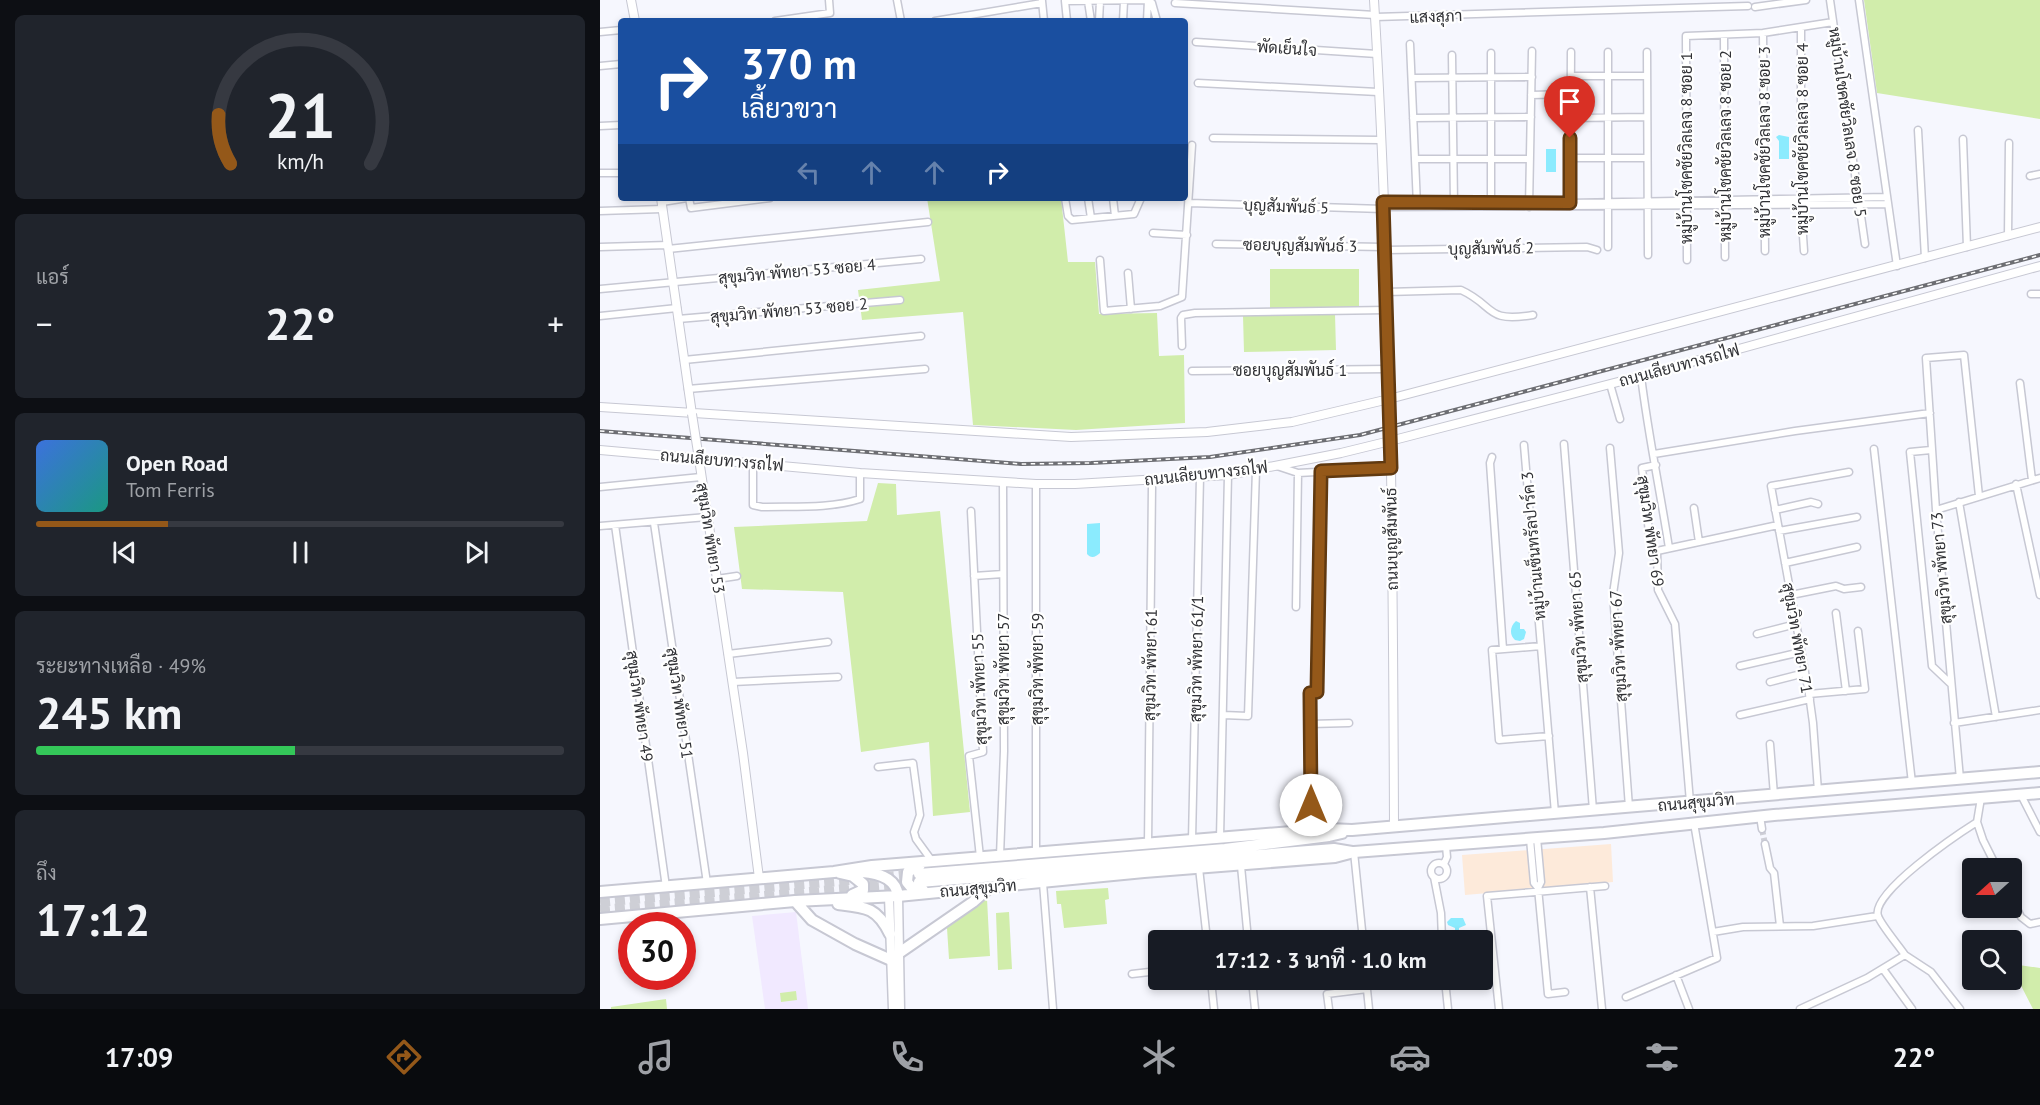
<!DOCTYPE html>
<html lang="th">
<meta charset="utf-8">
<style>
:root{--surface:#171b24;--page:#20242c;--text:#f1f3f6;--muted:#9ea1a6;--line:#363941;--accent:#945819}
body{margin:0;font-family:"PT Sans",Sarabun,sans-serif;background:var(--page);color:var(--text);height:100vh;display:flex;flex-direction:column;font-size:22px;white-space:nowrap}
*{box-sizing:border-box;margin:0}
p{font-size:20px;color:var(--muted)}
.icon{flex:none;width:33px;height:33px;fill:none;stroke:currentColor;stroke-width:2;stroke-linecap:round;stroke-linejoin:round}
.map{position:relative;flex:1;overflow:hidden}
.details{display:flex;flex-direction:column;gap:15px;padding:15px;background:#0d0f14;width:600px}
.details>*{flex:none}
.banner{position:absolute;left:18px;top:18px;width:570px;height:183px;border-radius:6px;box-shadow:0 3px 9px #0003;background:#1a4fa0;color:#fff;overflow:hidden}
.needle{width:39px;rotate:249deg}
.buttons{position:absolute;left:1362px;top:858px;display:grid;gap:12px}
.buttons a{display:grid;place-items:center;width:60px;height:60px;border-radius:6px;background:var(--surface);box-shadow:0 3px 9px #0003;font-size:30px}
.speed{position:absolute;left:18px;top:912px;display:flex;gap:12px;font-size:30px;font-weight:700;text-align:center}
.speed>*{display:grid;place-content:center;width:78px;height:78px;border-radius:50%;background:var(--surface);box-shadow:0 3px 9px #0003;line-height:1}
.speed .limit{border:9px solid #d22;background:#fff;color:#111}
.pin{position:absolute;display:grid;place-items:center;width:51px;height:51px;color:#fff;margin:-62px -26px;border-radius:50% 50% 50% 0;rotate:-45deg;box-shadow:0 0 6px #0007}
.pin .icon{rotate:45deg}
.me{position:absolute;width:66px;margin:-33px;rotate:0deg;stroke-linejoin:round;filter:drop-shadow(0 0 4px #0008)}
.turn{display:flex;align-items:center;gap:21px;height:126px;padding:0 24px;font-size:27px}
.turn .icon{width:78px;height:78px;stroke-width:2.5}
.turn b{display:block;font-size:42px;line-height:51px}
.lanes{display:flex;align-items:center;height:57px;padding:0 24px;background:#0003;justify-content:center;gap:30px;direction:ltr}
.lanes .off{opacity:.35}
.big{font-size:45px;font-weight:600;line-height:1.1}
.details .tile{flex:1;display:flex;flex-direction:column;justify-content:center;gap:9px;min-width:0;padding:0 21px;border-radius:9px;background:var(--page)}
.details .dial{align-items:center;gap:0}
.dial svg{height:156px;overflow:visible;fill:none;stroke:var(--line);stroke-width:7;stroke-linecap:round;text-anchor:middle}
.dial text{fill:var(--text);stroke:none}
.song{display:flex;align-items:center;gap:18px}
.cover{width:72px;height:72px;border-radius:9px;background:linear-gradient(135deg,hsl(220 70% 55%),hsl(170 70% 35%))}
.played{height:6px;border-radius:3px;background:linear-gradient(90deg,var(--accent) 25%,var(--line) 25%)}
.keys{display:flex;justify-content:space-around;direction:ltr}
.heat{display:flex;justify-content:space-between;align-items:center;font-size:33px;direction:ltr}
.charge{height:9px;border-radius:4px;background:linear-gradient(90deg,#34c759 49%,var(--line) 0)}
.trip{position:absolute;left:548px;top:930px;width:345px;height:60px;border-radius:6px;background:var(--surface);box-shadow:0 3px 9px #0003;font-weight:600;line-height:60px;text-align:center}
.menu{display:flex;height:96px;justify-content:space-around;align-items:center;background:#090b0e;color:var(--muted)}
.menu .icon{width:42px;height:42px}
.menu .on{color:var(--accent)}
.menu b{font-size:27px;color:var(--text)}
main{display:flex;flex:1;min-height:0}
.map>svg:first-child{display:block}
.commercial{fill:#fdeada}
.education{fill:#f1e9ff}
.green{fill:#d1edab}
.water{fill:#8bebfe}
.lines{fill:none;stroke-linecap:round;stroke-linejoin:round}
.minor-tunnel{stroke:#cecfd6;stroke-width:6;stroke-dasharray:6 3;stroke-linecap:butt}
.trunk-tunnel{stroke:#cecfd6;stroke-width:10;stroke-dasharray:10 5;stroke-linecap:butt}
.minor-casing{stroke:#c7c8d3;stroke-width:9}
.tertiary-casing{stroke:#c7c8d3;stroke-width:10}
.secondary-casing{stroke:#c7c8d3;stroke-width:11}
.trunk-casing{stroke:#c7c8d3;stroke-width:14}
.minor{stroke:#fff;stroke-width:6}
.tertiary{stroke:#fff;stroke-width:8}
.secondary{stroke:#fff;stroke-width:8}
.trunk{stroke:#fff;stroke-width:10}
.rail-casing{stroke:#6d6e73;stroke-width:4}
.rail{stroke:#fff;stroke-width:1.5;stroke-dasharray:4.5;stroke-linecap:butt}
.tertiary-bridge-casing{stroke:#c7c8d3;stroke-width:10;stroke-linecap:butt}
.tertiary-bridge{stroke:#fff;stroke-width:8}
.route-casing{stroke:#603910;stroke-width:15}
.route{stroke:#945819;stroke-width:10}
.labels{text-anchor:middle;stroke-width:4.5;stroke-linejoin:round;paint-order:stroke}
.street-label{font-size:16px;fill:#303135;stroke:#fff}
</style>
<main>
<section class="details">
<div class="tile dial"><svg viewBox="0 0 100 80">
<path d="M14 69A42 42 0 1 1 86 69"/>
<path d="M14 69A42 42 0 0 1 8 44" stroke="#945819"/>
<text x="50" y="56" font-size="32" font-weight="700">21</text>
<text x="50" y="72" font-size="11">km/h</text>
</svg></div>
<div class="tile"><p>แอร์</p>
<div class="heat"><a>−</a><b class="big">22°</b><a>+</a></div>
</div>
<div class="tile">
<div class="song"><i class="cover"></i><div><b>Open Road</b><p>Tom Ferris</p></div></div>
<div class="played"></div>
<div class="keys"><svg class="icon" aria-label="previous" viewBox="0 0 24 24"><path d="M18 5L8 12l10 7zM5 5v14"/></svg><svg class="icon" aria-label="pause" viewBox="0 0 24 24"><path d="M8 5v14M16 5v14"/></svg><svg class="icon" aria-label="next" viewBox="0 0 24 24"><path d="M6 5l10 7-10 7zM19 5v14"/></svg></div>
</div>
<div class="tile"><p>ระยะทางเหลือ · 49%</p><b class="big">245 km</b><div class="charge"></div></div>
<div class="tile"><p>ถึง</p><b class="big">17:12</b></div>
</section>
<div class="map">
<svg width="1440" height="1009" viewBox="0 0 1440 1009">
<rect width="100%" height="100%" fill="#f6f7fe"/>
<path class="commercial" d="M1011,844L1013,882L865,895L862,855Z"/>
<path class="education" d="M196,912L208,1009H165L152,916Z"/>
<path class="green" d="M1264,0H1440V119L1277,93Z
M327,198H461L468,262H495L499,314L557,313L559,356L584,355L585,423L476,430L373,425L363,312L262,320L258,290L340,281Z
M670,269H759V307L670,308Z
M735,314L736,350L644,352L643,316Z
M278,483L296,484L297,515L340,511L370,812L333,816L329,742L261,752L243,592L142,589L134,527L267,521Z
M508,888L509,899L505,900L507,924L464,928L461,904H457L456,891Z
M387,899L390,956L349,959L347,928Z
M409,912L412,969L398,970L396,913Z
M1412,964L1440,968V1009H1433L1412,968Z
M196,991L197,1000L181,1002L180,993Z
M66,999L67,1009H11V1007Z"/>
<path class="water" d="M1179,135L1189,137V159H1179V141L1176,137Z
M946,149H956V172H946Z
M500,523V553C496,557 491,559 487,554V524Z
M916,621L920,623V629H924L926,632L924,639L920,641L915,640C909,635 910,626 916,621Z
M851,918H863L866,925L859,928V931H855V928L848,925L847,922Z"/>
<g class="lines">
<path class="minor-tunnel" d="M1162,829L1165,844"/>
<path class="trunk-tunnel" d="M0,902L319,874
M0,910L315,883"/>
<defs>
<path id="minor" d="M297,0L301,21
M548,0L552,3L557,21
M1230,0L1265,244
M1259,0L1297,266
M442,1L444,21
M488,1L491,21
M575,3L775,15
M1155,7L1206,0
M775,17L1148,6
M175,21L230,13L229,0
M335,21L442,3
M467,21L465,1L548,0
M499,21L500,1
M523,21L524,1
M547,21L548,0
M1201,27V206L1204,251
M0,32L21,30
M1163,33L1165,251
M1124,35L1125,257
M596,42L777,54
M810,44L817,205
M1008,52V247
M1047,52L1048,255
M891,53V205
M852,55L854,204
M0,66L21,64
M971,76H1047
M812,78L932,77
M598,83L778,92
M931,95L971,94
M813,118L931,117
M970,118L1047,117
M0,126L21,125
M1318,130L1325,258
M613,138L780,140
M1363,139L1367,247
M970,158H1047
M815,159H930
M0,173H21
M1430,176L1440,174
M89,198L91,208L170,198
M465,198L468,216L472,220L534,214L541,198
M488,198L491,218
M513,198L515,216
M62,202L87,198
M783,202L970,203L1287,197
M589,203L783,209
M970,205L971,52
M783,207L1287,204
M929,207L932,51
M0,211L62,209
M553,233L587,235
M1408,236L1409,143
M616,244L784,247
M0,247L68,245
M68,249L328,222
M785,250L987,247L997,250
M500,260L504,311L560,306L582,297L592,145
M1087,260L1086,36L1163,33L1233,22
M528,273L531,309
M0,289L321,259
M786,292L861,290C896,306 884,323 933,315
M1431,294H1440
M0,316L77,308
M78,319L300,300
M582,346L581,318L583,315L595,313L787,310
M84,360L321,336
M592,371L788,369
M1041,376C1048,434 1060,490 1069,548
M1420,383L1432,480
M1010,384L1020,419
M88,389L325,369
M964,444L993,810
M924,445L955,813
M1010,448L1019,553L1013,594L1029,807
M1274,449L1312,783
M1331,450L1310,452L1332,666L1351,684
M1054,454L1195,431L1330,413
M892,457L890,463L903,649
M153,463V505L162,507C194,506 229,509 260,499V473
M1056,465L1042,468L1050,542L1053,548L1057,551L1058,590L1075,624L1090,802
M677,466L698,473L791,468
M436,484V853
M1416,484L1440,595
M0,487L101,477
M1359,502L1396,717
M1094,508L1099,542
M1175,510L1211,502L1218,504
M1336,510L1440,478
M371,511L383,752L369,756L380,857
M54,523L107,883
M15,525L66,887
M0,526L107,517
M1179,531L1257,517
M1057,551L1178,525
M1185,563L1257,547
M374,576L403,574
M117,579L137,576
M1191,595L1236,586L1244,589L1261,587
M696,607L698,473
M1236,613L1246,691
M1157,634L1196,624
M941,646L892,650L899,740L949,736
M128,654L228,642
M1140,666L1201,652
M133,682L238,677
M1170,682L1205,673
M1209,694L1265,689L1258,631
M623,715L648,716L656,470
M1140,715L1210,699
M1354,723L1440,710
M710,724L749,723
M1170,744L1174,795
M278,767L313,763L320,815L314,832L316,839L332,861
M1360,779L1336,510L1326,358L1364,355L1379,496
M1218,791L1213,723L1209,694L1171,486L1249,472
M1421,795L1440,832
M1381,798L1377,822L1383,840L1397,868
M1160,816L1162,829
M711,831L710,693L717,692L721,471
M620,838L628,475
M937,838L941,882L938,888
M930,839L934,883L938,888L948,994L965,992
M592,840L600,477
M548,844L552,487
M1165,844L1170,868L1174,873L1180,926
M754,852L763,940
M400,856L404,751L403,482
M831 871a8 8 0 1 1 16 0a8 8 0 1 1-16 0Z
M844,864L847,857L846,846
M641,866L648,940
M599,868L607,940
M834,877L841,913L842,940
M443,883L453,1009
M990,887L1002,1009
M1412,899L1421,917L1430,924L1440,922
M1113,932L1143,927L1213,926L1277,916
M1305,955L1331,972L1360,1009
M1283,969L1312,1009
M532,974L558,971
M1076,975L1089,1009
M611,980L614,1009
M652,980L655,1009
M766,980L769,1009
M845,980L848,1009
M1026,997L1117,958L1094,823
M729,1009L727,994L767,989
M899,1009L887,896L1005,886
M1200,1009L1267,978L1305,955C1299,946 1281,925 1278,916C1270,893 1358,834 1377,822"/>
<path id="tertiary" d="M31,0L35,21
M774,0C791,275 793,551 794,826
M61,198L92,414
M0,407L471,437L607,432L692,422L789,399L1440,227
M0,450L260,473L436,484H475L628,475L741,453L790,441L1041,376L1440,266
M99,459L143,753L159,878"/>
<path id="secondary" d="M289,896L293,1009
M298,896L300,1009"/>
<path id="trunk" d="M320,865L308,872L307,882L312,888L323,890
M262,872C277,873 296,877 298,896
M240,873L253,876L263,884V890L252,895
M319,874L625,849L729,836L742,833
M319,882L734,849L752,852
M0,892L234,872L272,866L728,829L752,830L1440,772
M195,901L212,920L255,944L291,960
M238,904C265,907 277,907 290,934
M0,919L195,901L298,896L544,872L735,857L754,852L1004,833L1174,815L1440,793
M299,953L373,902L390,887"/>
</defs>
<use href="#minor" class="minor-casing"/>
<use href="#tertiary" class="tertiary-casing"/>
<use href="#secondary" class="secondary-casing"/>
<use href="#trunk" class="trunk-casing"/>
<use href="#minor" class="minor"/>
<use href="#tertiary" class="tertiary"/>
<use href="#secondary" class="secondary"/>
<use href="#trunk" class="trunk"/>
<defs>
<path id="rail" d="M0,431L421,464L491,463L610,457L760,435L1440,255"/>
</defs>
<use href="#rail" class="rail-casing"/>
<use href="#rail" class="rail"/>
<defs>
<path id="tertiary-bridge" d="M92,414L99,459"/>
</defs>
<use href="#tertiary-bridge" class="tertiary-bridge-casing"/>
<use href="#tertiary-bridge" class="tertiary-bridge"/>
</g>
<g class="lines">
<defs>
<path id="route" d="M711,805L710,693L717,692L721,471L791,468L783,202L970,203V138"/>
</defs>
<use href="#route" class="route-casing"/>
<use href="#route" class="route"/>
</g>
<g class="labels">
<g class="street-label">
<text transform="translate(836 16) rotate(-2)" y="6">แสงสุภา</text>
<text transform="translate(687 48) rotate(4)" y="6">พัดเย็นใจ</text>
<text transform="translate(1248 122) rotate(82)" y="6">หมู่บ้านโชคชัยวิลเลจ 8 ซอย 5</text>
<text transform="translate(1202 139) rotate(-90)" y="6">หมู่บ้านโชคชัยวิลเลจ 8 ซอย 4</text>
<text transform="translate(1164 142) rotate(-90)" y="6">หมู่บ้านโชคชัยวิลเลจ 8 ซอย 3</text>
<text transform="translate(1125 146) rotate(-90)" y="6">หมู่บ้านโชคชัยวิลเลจ 8 ซอย 2</text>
<text transform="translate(1086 148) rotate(-90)" y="6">หมู่บ้านโชคชัยวิลเลจ 8 ซอย 1</text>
<text transform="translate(686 206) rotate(2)" y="6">บุญสัมพันธ์ 5</text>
<text transform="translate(700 245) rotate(1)" y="6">ซอยบุญสัมพันธ์ 3</text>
<text transform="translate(891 248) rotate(-1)" y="6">บุญสัมพันธ์ 2</text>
<text transform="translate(197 271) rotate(-5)" y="6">สุขุมวิท พัทยา 53 ซอย 4</text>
<text transform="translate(189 310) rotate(-5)" y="6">สุขุมวิท พัทยา 53 ซอย 2</text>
<text transform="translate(1079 365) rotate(-15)" y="6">ถนนเลียบทางรถไฟ</text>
<text x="690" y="376">ซอยบุญสัมพันธ์ 1</text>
<text transform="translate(122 460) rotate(5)" y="6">ถนนเลียบทางรถไฟ</text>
<text transform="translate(606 473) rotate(-6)" y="6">ถนนเลียบทางรถไฟ</text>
<text transform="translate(1051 531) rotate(82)" y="6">สุขุมวิท พัทยา 69</text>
<text transform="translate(111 538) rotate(81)" y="6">สุขุมวิท พัทยา 53</text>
<text transform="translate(791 539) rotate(-91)" y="6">ถนนบุญสัมพันธ์</text>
<text transform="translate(933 546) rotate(-95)" y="6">หมู่บ้านเซ็นทรัลปาร์ค 3</text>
<text transform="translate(1341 568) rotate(-95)" y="6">สุขุมวิท พัทยา 73</text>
<text transform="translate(978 627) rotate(-94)" y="6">สุขุมวิท พัทยา 65</text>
<text transform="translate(1198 638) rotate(80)" y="6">สุขุมวิท พัทยา 71</text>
<text transform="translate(1018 646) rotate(-93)" y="6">สุขุมวิท พัทยา 67</text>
<text transform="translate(596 659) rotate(-89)" y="6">สุขุมวิท พัทยา 61/1</text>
<text transform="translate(550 665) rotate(-89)" y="6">สุขุมวิท พัทยา 61</text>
<text transform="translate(403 669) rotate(-90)" y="6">สุขุมวิท พัทยา 57</text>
<text transform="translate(437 669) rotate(-90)" y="6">สุขุมวิท พัทยา 59</text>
<text transform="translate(379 689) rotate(-92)" y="6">สุขุมวิท พัทยา 55</text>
<text transform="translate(80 703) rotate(82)" y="6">สุขุมวิท พัทยา 51</text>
<text transform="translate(40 706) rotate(82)" y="6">สุขุมวิท พัทยา 49</text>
<text transform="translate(1096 802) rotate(-5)" y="6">ถนนสุขุมวิท</text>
<text transform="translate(378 888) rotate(-5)" y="6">ถนนสุขุมวิท</text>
</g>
</g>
</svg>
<div class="buttons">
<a><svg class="needle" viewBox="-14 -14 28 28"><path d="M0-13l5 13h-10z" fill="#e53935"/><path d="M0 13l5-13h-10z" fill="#9ea1a6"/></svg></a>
<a><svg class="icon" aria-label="search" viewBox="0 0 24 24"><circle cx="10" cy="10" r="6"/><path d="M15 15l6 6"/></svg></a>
</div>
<div class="speed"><div class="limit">30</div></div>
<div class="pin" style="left:970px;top:138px;background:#d93025"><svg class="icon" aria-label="arrive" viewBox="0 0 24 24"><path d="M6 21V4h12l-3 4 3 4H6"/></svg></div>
<svg class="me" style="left:711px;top:805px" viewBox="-20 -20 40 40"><circle r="19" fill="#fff"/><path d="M0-13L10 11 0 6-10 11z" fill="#945819"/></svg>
<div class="trip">17:12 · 3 นาที · 1.0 km</div>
<div class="banner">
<div class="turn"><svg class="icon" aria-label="right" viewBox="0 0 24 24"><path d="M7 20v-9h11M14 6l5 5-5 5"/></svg><div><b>370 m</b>เลี้ยวขวา</div></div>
<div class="lanes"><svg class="icon off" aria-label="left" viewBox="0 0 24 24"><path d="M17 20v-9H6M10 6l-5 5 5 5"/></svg><svg class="icon off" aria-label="ahead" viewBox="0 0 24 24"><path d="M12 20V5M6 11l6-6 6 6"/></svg><svg class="icon off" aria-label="ahead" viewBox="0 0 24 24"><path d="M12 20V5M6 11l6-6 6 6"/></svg><svg class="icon" aria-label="right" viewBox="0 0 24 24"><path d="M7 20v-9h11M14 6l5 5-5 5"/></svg></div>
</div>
</div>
</main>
<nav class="menu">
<b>17:09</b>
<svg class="icon on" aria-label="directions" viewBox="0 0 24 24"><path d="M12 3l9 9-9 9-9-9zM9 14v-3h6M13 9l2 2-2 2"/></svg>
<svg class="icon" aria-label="music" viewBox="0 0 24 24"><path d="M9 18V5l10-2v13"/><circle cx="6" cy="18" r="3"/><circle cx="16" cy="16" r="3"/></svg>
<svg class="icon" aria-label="phone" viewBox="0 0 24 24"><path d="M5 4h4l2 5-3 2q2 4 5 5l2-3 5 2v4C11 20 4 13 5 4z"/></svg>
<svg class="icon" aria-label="climate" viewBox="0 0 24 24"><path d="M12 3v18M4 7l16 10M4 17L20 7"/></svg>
<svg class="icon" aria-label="car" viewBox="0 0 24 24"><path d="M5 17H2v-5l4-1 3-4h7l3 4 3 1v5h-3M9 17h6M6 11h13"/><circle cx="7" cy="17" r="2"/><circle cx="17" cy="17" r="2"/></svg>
<svg class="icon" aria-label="filters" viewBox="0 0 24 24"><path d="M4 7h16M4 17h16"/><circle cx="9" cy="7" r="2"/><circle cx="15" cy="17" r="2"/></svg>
<b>22°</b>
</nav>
